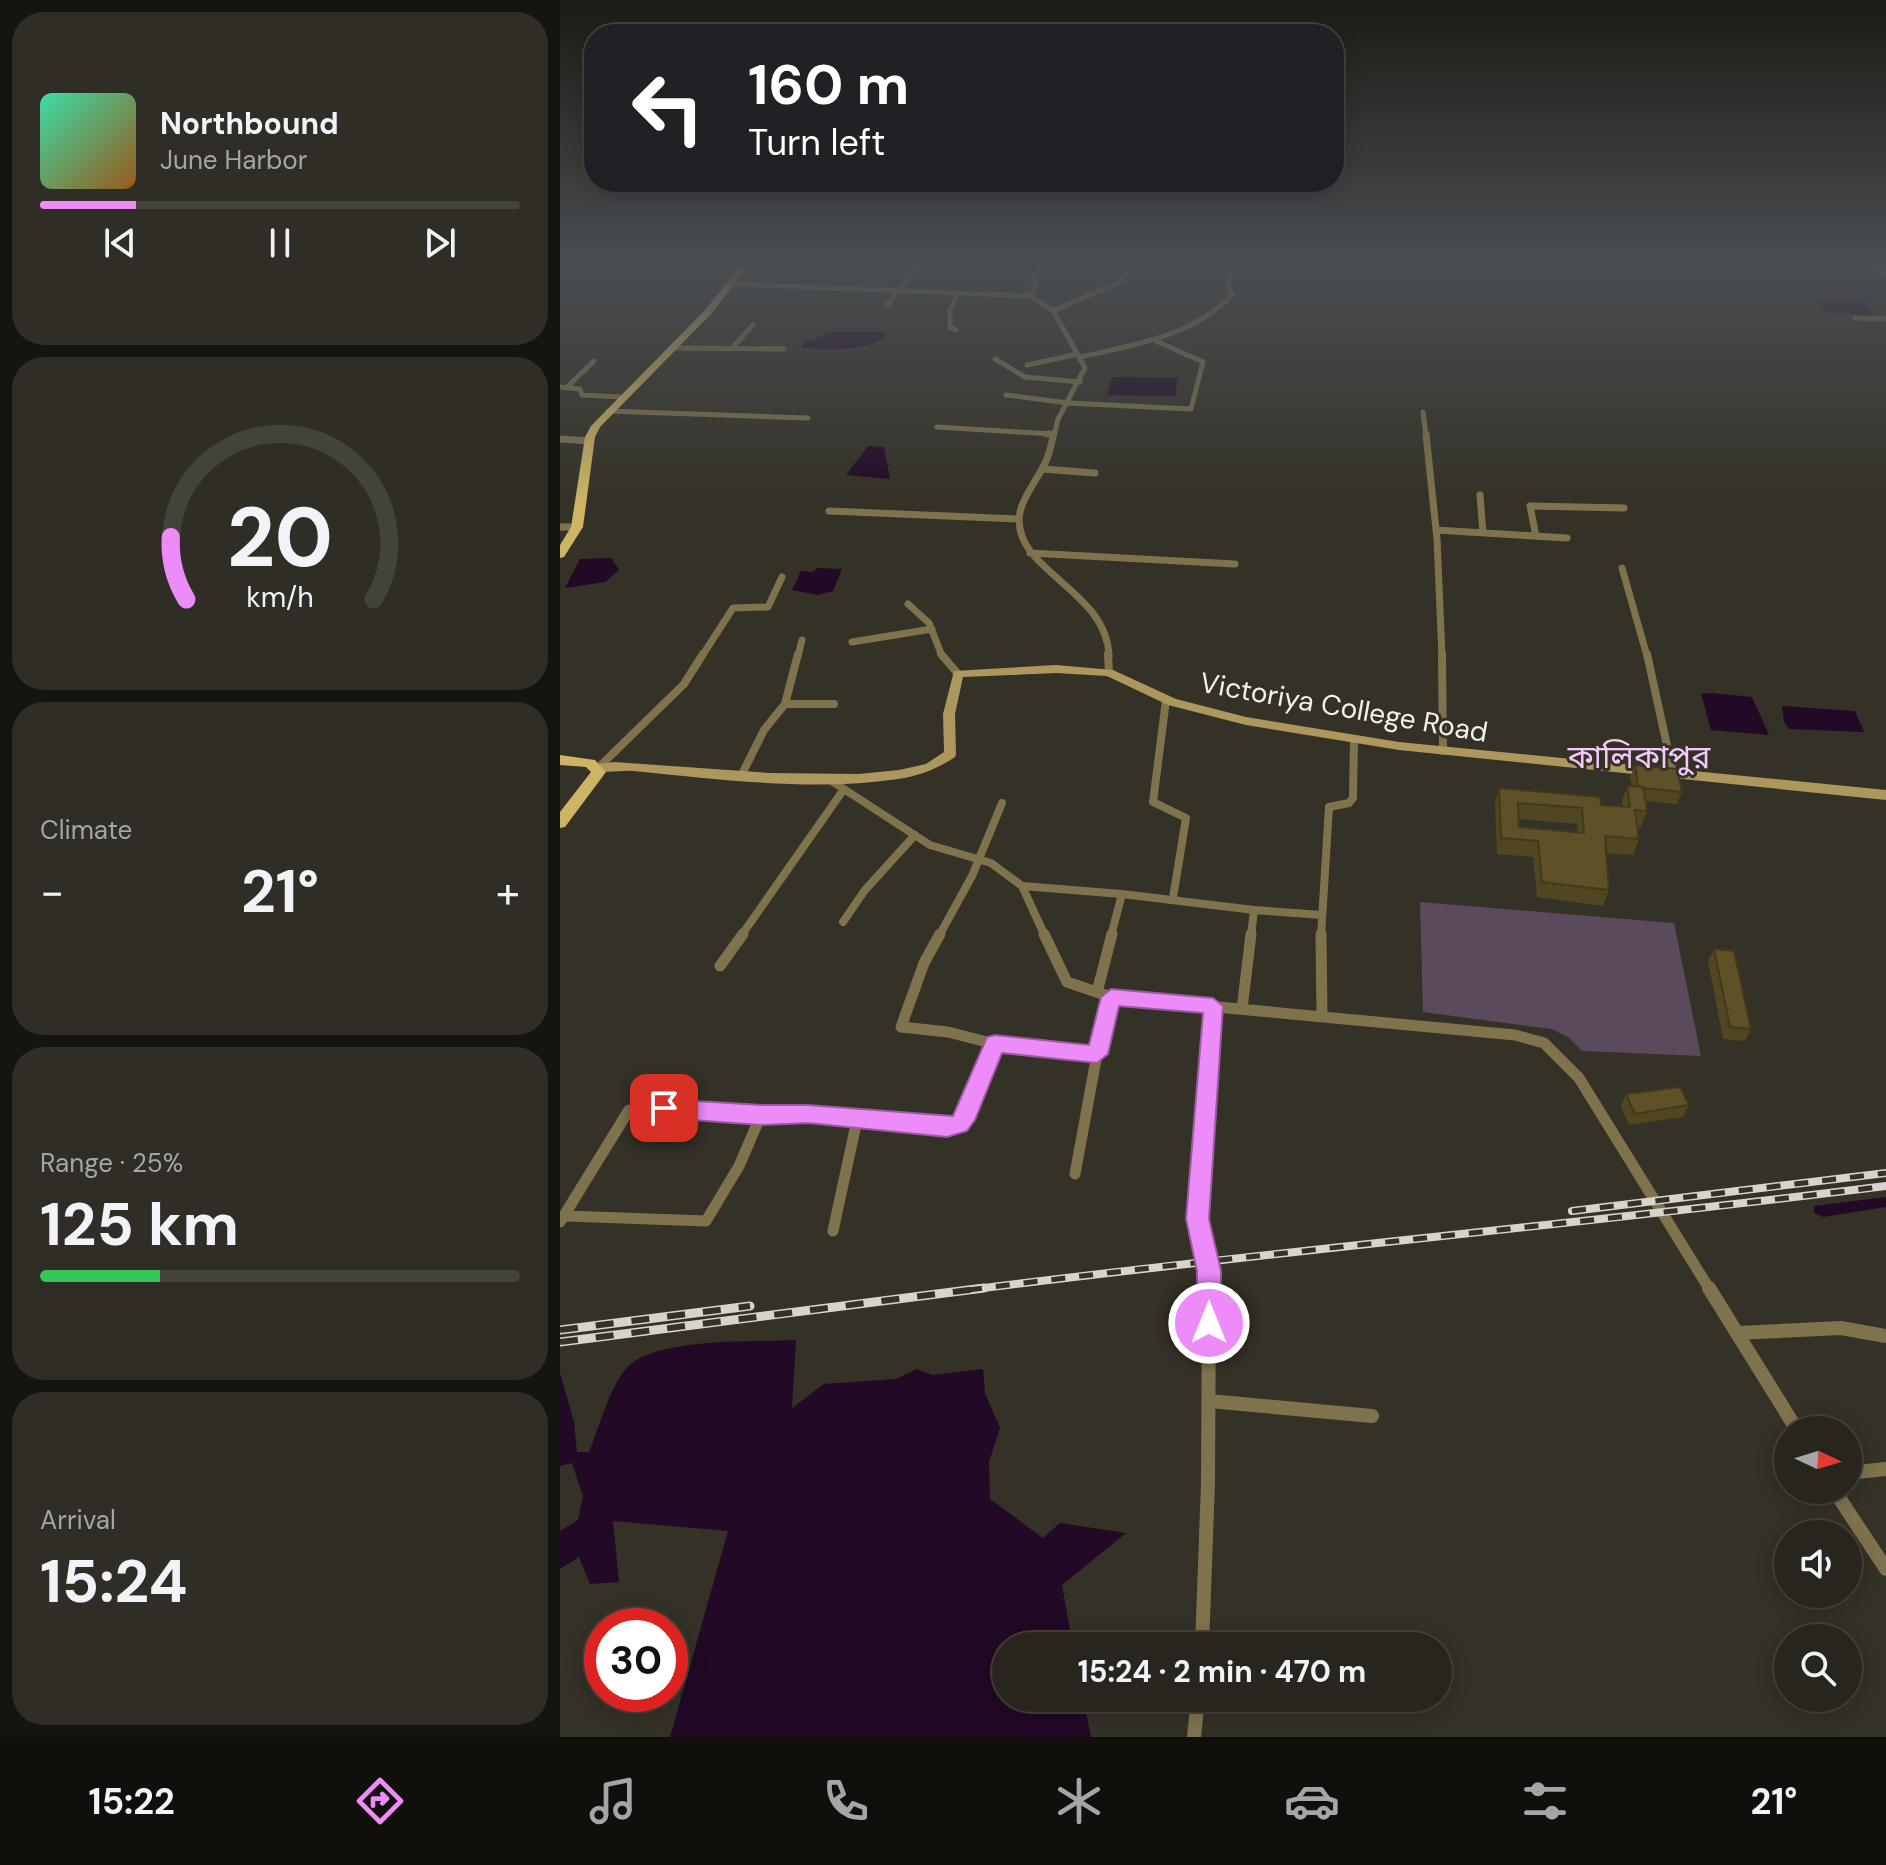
<!DOCTYPE html>
<meta charset="utf-8">
<style>
:root{--surface:#27251d;--page:#2f2d26;--text:#f1f3f6;--muted:#a4a5a4;--line:#43423b;--accent:#ed8cf9}
body{margin:0;font-family:"DM Sans","Noto Sans Bengali",sans-serif;background:var(--page);color:var(--text);height:100vh;display:flex;flex-direction:column;font-size:30px;white-space:nowrap}
*{box-sizing:border-box;margin:0}
p{font-size:26px;color:var(--muted)}
.icon{flex:none;width:44px;height:44px;fill:none;stroke:currentColor;stroke-width:2;stroke-linecap:round;stroke-linejoin:round}
.map{position:relative;flex:1;overflow:hidden}
.sheet{display:flex;flex-direction:column;gap:12px;padding:12px;background:#151410;width:560px}
.sheet>*{flex:none}
.top-card{position:absolute;left:24px;top:24px;width:760px;height:168px;border-radius:32px;box-shadow:0 4px 20px #0003,0 0 0 2px var(--line);background:#202124;color:#fff;overflow:hidden}
.needle{width:52px;rotate:94deg}
.tools{position:absolute;left:1214px;top:1416px;display:grid;gap:16px}
.tools a{display:grid;place-items:center;width:88px;height:88px;border-radius:50%;background:var(--surface);box-shadow:0 4px 20px #0003,0 0 0 2px var(--line);font-size:40px}
.speed{position:absolute;left:24px;top:1608px;display:flex;gap:16px;font-size:40px;font-weight:700;text-align:center}
.speed>*{display:grid;place-content:center;width:104px;height:104px;border-radius:50%;background:var(--surface);box-shadow:0 4px 20px #0003,0 0 0 2px var(--line);line-height:1}
.speed .limit{border:12px solid #d22;background:#fff;color:#111}
.pin{position:absolute;display:grid;place-items:center;width:68px;height:68px;color:#fff;margin:-34px;border-radius:16px;box-shadow:0 4px 12px #0006}
.me{position:absolute;width:88px;margin:-44px;rotate:0deg;stroke-linejoin:round;filter:drop-shadow(0 0 6px #0008)}
.turn{display:flex;align-items:center;gap:28px;height:168px;padding:0 32px;font-size:36px}
.turn .icon{width:104px;height:104px;stroke-width:2.5}
.turn b{display:block;font-size:56px;line-height:68px}
.big{font-size:60px;font-weight:700;line-height:1.1}
.sheet .tile{flex:1;display:flex;flex-direction:column;justify-content:center;gap:12px;min-width:0;padding:0 28px;border-radius:32px;background:var(--page)}
.sheet .dial{align-items:center;gap:0}
.dial svg{height:208px;overflow:visible;fill:none;stroke:var(--line);stroke-width:7;stroke-linecap:round;text-anchor:middle}
.dial text{fill:var(--text);stroke:none}
.song{display:flex;align-items:center;gap:24px}
.cover{width:96px;height:96px;border-radius:12px;background:linear-gradient(135deg,hsl(160 70% 55%),hsl(30 70% 35%))}
.played{height:8px;border-radius:4px;background:linear-gradient(90deg,var(--accent) 20%,var(--line) 20%)}
.keys{display:flex;justify-content:space-around;direction:ltr}
.heat{display:flex;justify-content:space-between;align-items:center;font-size:44px;direction:ltr}
.charge{height:12px;border-radius:6px;background:linear-gradient(90deg,#34c759 25%,var(--line) 0)}
.trip{position:absolute;left:432px;top:1632px;width:460px;height:80px;border-radius:40px;background:var(--surface);box-shadow:0 4px 20px #0003,0 0 0 2px var(--line);font-weight:700;line-height:80px;text-align:center}
.menu{display:flex;height:128px;justify-content:space-around;align-items:center;background:#100f0c;color:var(--muted)}
.menu .icon{width:56px;height:56px}
.menu .active{color:var(--accent)}
.menu b{font-size:36px;color:var(--text)}
main{display:flex;flex:1;min-height:0}
.map>svg:first-child{display:block}
.green{fill:#5b495c}
.water{fill:#220925}
.lines{fill:none;stroke-linecap:round;stroke-linejoin:round}
.street-far4{stroke:#7f734e;stroke-width:5}
.street-far3{stroke:#7f734e;stroke-width:7}
.street-far2{stroke:#7f734e;stroke-width:8}
.street-far1{stroke:#7f734e;stroke-width:11}
.street{stroke:#7f734e;stroke-width:14}
.secondary{fill:#ac985c;fill-rule:evenodd}
.primary{fill:#ceb465;fill-rule:evenodd}
.rail-far1-casing{stroke:#d6d4cc;stroke-width:8}
.rail-casing{stroke:#d6d4cc;stroke-width:9}
.rail-far1{stroke:#343127;stroke-width:5;stroke-dasharray:14;stroke-linecap:butt}
.rail{stroke:#343127;stroke-width:6;stroke-dasharray:18;stroke-linecap:butt}
.wall{fill:#514622;fill-rule:evenodd}
.building{fill:#5e5127;stroke:#42391b;stroke-width:2;fill-rule:evenodd}
.route{fill:#ed8cf9;stroke:#9a5ba2;stroke-width:2}
.labels{text-anchor:middle;stroke-width:6;stroke-linejoin:round;paint-order:stroke}
.street-label{font-size:28px;fill:#f3f1ea;stroke:#343127}
.quarter-label{font-size:32px;fill:#f5c9fa;stroke:#343127}
</style>
<main>
<section class="sheet">
<div class="tile">
<div class="song"><i class="cover"></i><div><b>Northbound</b><p>June Harbor</p></div></div>
<div class="played"></div>
<div class="keys"><svg class="icon" aria-label="previous" viewBox="0 0 24 24"><path d="M18 5L8 12l10 7zM5 5v14"/></svg><svg class="icon" aria-label="pause" viewBox="0 0 24 24"><path d="M8 5v14M16 5v14"/></svg><svg class="icon" aria-label="next" viewBox="0 0 24 24"><path d="M6 5l10 7-10 7zM19 5v14"/></svg></div>
</div>
<div class="tile dial"><svg viewBox="0 0 100 80">
<path d="M14 69A42 42 0 1 1 86 69"/>
<path d="M14 69A42 42 0 0 1 8 45" stroke="#ed8cf9"/>
<text x="50" y="56" font-size="32" font-weight="700">20</text>
<text x="50" y="72" font-size="11">km/h</text>
</svg></div>
<div class="tile"><p>Climate</p>
<div class="heat"><a>−</a><b class="big">21°</b><a>+</a></div>
</div>
<div class="tile"><p>Range · 25%</p><b class="big">125 km</b><div class="charge"></div></div>
<div class="tile"><p>Arrival</p><b class="big">15:24</b></div>
</section>
<div class="map">
<svg width="1326" height="1737" viewBox="0 0 1326 1737">
<rect width="100%" height="100%" fill="#343127"/>
<path class="green" d="M860,902L1114,923L1141,1056L1022,1051L1008,1037L991,1029L863,1012Z"/>
<path class="water" d="M1255,300L1304,301L1314,315L1265,313Z
M272,332H321L327,335C311,353 264,349 241,348L243,343Z
M552,377L618,378L615,396L547,395Z
M308,446L324,447L330,479L286,475Z
M51,558L59,570L45,582L5,588L20,559Z
M257,568L282,569L273,591L258,595L232,590L241,571L253,572Z
M1151,693L1192,697L1209,735L1151,730L1141,694Z
M1222,706L1295,711L1304,732L1229,729L1224,722Z
M1326,1197V1207L1263,1217L1254,1213V1206Z
M236,1340L232,1408L264,1384L336,1379L357,1369L372,1375L423,1369L425,1393L440,1428L429,1462L430,1499L483,1538L500,1523L566,1533L502,1585L513,1646H446V1698H523L531,1737H110L168,1531L53,1521L59,1582L30,1584L19,1557L0,1569V1531L18,1520L23,1496L12,1463L0,1466V1373L14,1422L17,1452H29C40,1427 51,1379 72,1363C106,1338 194,1342 236,1340Z"/>
<g class="lines">
<path class="street-far4" d="M301,261L362,263
M0,270L11,261
M171,284L471,296L494,312L525,368L498,419L494,436
M471,296L476,285L472,278L485,261
M327,305L354,270L372,261
M493,311L559,282L579,261
M1295,318L1326,319
M396,330L390,327V310L398,293
M112,348L224,349
M172,348L193,325
M520,357C574,345 634,336 673,294L668,289L671,275L659,261
M435,359L465,377L520,382
M467,365L518,354
M0,387L20,389L22,395L61,397
M7,387L34,361
M446,395L508,403L631,409L643,362L596,341
M48,411L248,418
M863,412L866,436
M377,427L492,434"/>
<path class="street-far3" d="M487,434H492
M494,434C491,443 490,454 485,463C478,479 463,496 460,512C449,570 547,588 549,656
M866,434L877,539L882,656
M0,439L30,441
M483,469L535,473
M920,495L923,533
M269,511L459,519
M0,527H17
M876,530L1007,538
M976,536L970,506L1064,508
M470,553L675,564
M1062,568L1087,656
M348,604L369,623L382,656
M292,642L372,629
M142,656L173,608L208,607L222,577
M238,656L242,640"/>
<path class="street-far2" d="M381,654L398,674
M548,654L549,673
M882,654L883,751
M1087,654L1113,773
M606,700L593,802L626,818L613,898
M225,704H274
M38,768L124,684L143,654
M182,774L204,730L225,704L238,654
M270,780L370,845L431,863L462,886L485,936
M462,886L562,894
M283,922L305,890L355,835
M181,936L284,789
M379,936L412,876L442,803
M551,936L562,894L694,910
M691,936L694,910L761,915
M761,936L769,807L789,803L793,798L794,739"/>
<path class="street-far1" d="M380,934L364,963L341,1027L388,1032L431,1043L537,1054L551,997
M484,934L507,982L551,997L955,1035L984,1043L1019,1078L1150,1290
M761,934L762,1016
M160,966L183,934
M537,992L552,934
M682,1009L691,934
M515,1174L537,1054
M6,1216L146,1221L179,1166L201,1115
M0,1222L69,1110L248,1114L387,1127C419,1113 424,1073 435,1043
M273,1231L297,1120
M649,1290V1271L638,1219L653,1006"/>
<path class="street" d="M1149,1288L1237,1430
M1177,1333L1281,1328L1326,1336
M649,1401L812,1416
M1288,1473L1326,1469
M1274,1490L1326,1569
M642,1646L648,1483L649,1288
M634,1737L638,1698"/>
<path class="secondary" d="M1305,261H1313L1326,271V277Z
M496,665L553,670L616,699L686,717L839,742L1326,790V800L839,750L686,725L608,705L547,676L496,673L403,677L395,714L396,754L395,757C377,769 359,776 338,779C253,792 158,779 73,771C61,770 40,775 32,768L38,764L54,762L210,773L299,774L339,770L366,764L384,752L383,714L394,671Z"/>
<path class="primary" d="M184,261H192L152,313L40,427L35,437L23,527L4,557L0,558V545L11,527L25,437L31,426L146,309Z
M0,755L35,760L46,772L5,827L0,828V812L31,772L26,767L0,765Z"/>
<defs>
<path id="rail-far1" d="M1012,1211L1326,1173
M408,1290C714,1251 1021,1224 1326,1186"/>
<path id="rail" d="M0,1330L190,1306
M0,1342L424,1288"/>
</defs>
<use href="#rail-far1" class="rail-far1-casing"/>
<use href="#rail" class="rail-casing"/>
<use href="#rail-far1" class="rail-far1"/>
<use href="#rail" class="rail"/>
</g>
<path class="wall" d="M1075,765L1122,792L1117,804L1085,801L1087,811L1081,827H1077L1079,839L1073,855L1046,853L1049,890L1043,906L977,897L973,857L937,854L935,804L939,788L1041,805L1062,807V801L1067,786H1072L1070,777ZM959,819L1017,824L1018,832L959,827Z
M1154,949L1191,1029L1185,1041L1163,1039L1148,961Z
M1066,1094L1129,1105L1123,1117L1069,1125L1061,1106Z"/>
<path class="building" d="M1075,765L1117,769L1122,792L1083,788V787H1078Z
M1067,786L1083,787L1087,811L1075,810L1079,839L1045,836L1049,890L982,882L978,841L941,838L939,788L1040,797L1041,805L1070,807ZM958,803L1022,808L1024,833L959,827Z
M1154,949L1174,951L1191,1029L1170,1027Z
M1120,1087L1129,1105L1075,1114L1066,1094Z"/>
<linearGradient id="sky" x2="0" y2="1"><stop stop-color="#1d1b15"/><stop offset="0.52" stop-color="#4a4e52"/><stop offset="1" stop-color="#4a4e52" stop-opacity="0"/></linearGradient>
<rect width="1326" height="504" fill="url(#sky)"/>
<path class="route" d="M551,989L653,998L663,1006L649,1219L661,1271V1323L658,1332L649,1336L640,1332L637,1323V1271L626,1219L643,1013L559,1006L548,1054L537,1063L442,1053L415,1120L407,1131L387,1137L248,1123L201,1125L104,1118L97,1115L94,1108L97,1102L104,1099L201,1105H248L393,1116L427,1037L435,1035L529,1045L541,997Z"/>
<g class="labels">
<g class="street-label">
<text transform="translate(784 707) rotate(10)" y="10">Victoriya College Road</text>
</g>
<g class="quarter-label">
<text x="1079" y="768">কালিকাপুর</text>
</g>
</g>
</svg>
<div class="tools">
<a><svg class="needle" viewBox="-14 -14 28 28"><path d="M0-13l5 13h-10z" fill="#e53935"/><path d="M0 13l5-13h-10z" fill="#a4a5a4"/></svg></a>
<a><svg class="icon" aria-label="sound" viewBox="0 0 24 24"><path d="M4 9h4l5-4v14l-5-4H4zM17 9q2 3 0 6"/></svg></a>
<a><svg class="icon" aria-label="search" viewBox="0 0 24 24"><circle cx="10" cy="10" r="6"/><path d="M15 15l6 6"/></svg></a>
</div>
<div class="speed"><div class="limit">30</div></div>
<div class="pin" style="left:104px;top:1108px;background:#d93025"><svg class="icon" aria-label="arrive" viewBox="0 0 24 24"><path d="M6 21V4h12l-3 4 3 4H6"/></svg></div>
<svg class="me" style="left:649px;top:1323px" viewBox="-20 -20 40 40"><circle r="17" fill="#ed8cf9" stroke="#fff" stroke-width="3"/><path d="M0-11L8 9 0 5-8 9z" fill="#fff"/></svg>
<div class="trip">15:24 · 2 min · 470 m</div>
<div class="top-card">
<div class="turn"><svg class="icon" aria-label="left" viewBox="0 0 24 24"><path d="M17 20v-9H6M10 6l-5 5 5 5"/></svg><div><b>160 m</b>Turn left</div></div>
</div>
</div>
</main>
<nav class="menu">
<b>15:22</b>
<svg class="icon active" aria-label="directions" viewBox="0 0 24 24"><path d="M12 3l9 9-9 9-9-9zM9 14v-3h6M13 9l2 2-2 2"/></svg>
<svg class="icon" aria-label="music" viewBox="0 0 24 24"><path d="M9 18V5l10-2v13"/><circle cx="6" cy="18" r="3"/><circle cx="16" cy="16" r="3"/></svg>
<svg class="icon" aria-label="phone" viewBox="0 0 24 24"><path d="M5 4h4l2 5-3 2q2 4 5 5l2-3 5 2v4C11 20 4 13 5 4z"/></svg>
<svg class="icon" aria-label="climate" viewBox="0 0 24 24"><path d="M12 3v18M4 7l16 10M4 17L20 7"/></svg>
<svg class="icon" aria-label="car" viewBox="0 0 24 24"><path d="M5 17H2v-5l4-1 3-4h7l3 4 3 1v5h-3M9 17h6M6 11h13"/><circle cx="7" cy="17" r="2"/><circle cx="17" cy="17" r="2"/></svg>
<svg class="icon" aria-label="filters" viewBox="0 0 24 24"><path d="M4 7h16M4 17h16"/><circle cx="9" cy="7" r="2"/><circle cx="15" cy="17" r="2"/></svg>
<b>21°</b>
</nav>
